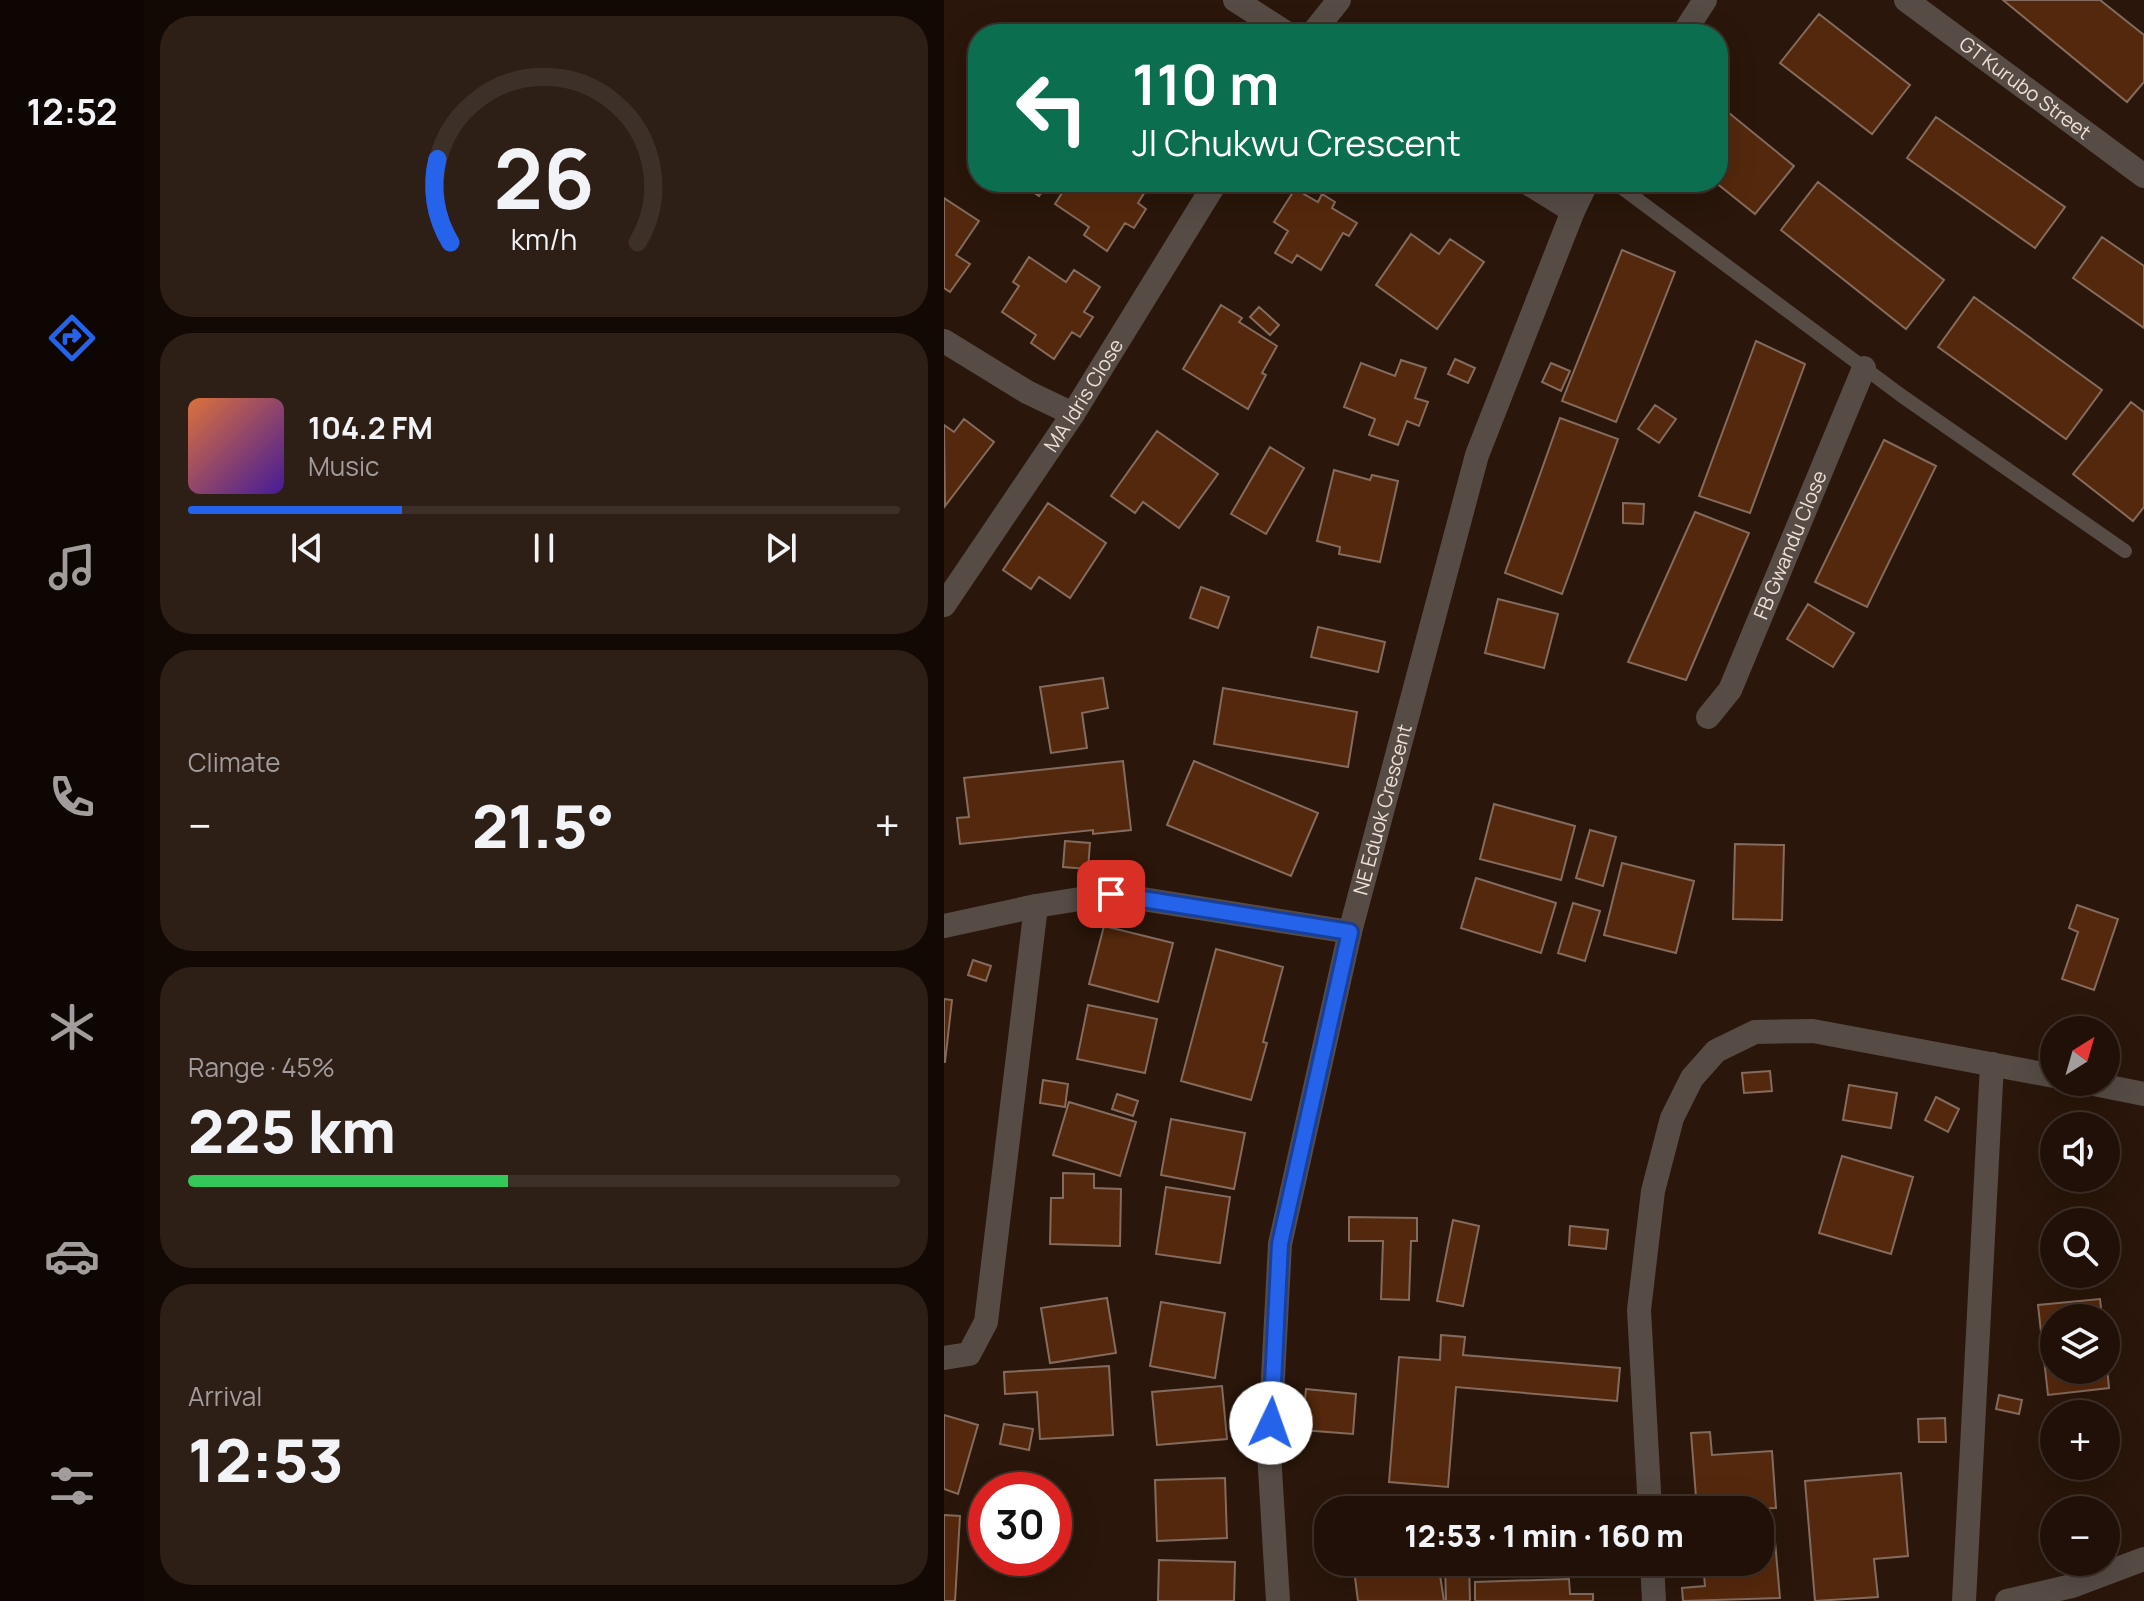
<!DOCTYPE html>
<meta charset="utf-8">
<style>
:root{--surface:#201008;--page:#2d1e16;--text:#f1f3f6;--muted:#a29d9c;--line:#3d3029;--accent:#2563eb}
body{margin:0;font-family:Manrope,sans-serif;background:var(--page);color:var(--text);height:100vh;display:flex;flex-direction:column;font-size:30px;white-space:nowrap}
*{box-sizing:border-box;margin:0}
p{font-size:26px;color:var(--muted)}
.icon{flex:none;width:44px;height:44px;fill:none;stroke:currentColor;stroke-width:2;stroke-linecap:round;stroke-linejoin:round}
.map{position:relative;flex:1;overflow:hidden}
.sheet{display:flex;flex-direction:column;gap:16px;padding:16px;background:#120904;width:800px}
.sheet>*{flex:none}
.banner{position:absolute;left:24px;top:24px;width:760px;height:168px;border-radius:32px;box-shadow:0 8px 32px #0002,0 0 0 2px var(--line);background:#0b6e4f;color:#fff;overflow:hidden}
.needle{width:52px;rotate:37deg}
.tools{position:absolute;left:1096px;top:1016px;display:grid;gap:16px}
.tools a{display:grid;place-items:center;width:80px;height:80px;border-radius:50%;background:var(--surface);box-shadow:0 8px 32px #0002,0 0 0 2px var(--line);font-size:40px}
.speed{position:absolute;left:24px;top:1472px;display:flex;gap:16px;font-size:40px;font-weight:700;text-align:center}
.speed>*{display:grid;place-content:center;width:104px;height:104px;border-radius:50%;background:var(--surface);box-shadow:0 8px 32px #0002,0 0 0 2px var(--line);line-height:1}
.speed .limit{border:12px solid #d22;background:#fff;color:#111}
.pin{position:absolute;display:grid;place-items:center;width:68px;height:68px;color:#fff;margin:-34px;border-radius:16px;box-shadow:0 4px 12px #0006}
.me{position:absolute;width:88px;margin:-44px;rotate:3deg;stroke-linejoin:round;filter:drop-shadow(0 0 6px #0008)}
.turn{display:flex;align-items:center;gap:28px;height:168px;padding:0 32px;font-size:36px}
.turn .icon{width:104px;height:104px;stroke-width:2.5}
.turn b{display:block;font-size:56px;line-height:68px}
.big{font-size:60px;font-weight:800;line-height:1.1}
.sheet .card{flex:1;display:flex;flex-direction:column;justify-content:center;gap:12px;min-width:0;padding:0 28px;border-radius:32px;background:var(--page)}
.sheet .dial{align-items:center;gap:0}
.dial svg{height:208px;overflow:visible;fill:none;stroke:var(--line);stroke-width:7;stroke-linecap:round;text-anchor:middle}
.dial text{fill:var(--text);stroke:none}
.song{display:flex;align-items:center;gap:24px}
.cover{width:96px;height:96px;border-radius:12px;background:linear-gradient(135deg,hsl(20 70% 55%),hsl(260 70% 35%))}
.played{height:8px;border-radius:4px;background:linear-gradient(90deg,var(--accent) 30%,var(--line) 30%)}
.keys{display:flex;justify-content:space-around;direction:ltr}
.heat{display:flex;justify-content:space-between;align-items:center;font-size:44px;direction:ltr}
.charge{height:12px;border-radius:6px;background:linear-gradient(90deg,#34c759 45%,var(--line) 0)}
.trip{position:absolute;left:370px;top:1496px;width:460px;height:80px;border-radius:32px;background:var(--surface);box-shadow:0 8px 32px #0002,0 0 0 2px var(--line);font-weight:800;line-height:80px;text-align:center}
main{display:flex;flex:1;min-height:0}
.tab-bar{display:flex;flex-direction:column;width:144px;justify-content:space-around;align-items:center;background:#0d0603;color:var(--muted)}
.tab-bar .icon{width:56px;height:56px}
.tab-bar .active{color:var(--accent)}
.tab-bar b{font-size:36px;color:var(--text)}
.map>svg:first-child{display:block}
.building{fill:#54280c;stroke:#846b5d;stroke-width:2}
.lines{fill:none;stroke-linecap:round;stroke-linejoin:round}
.lane{stroke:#564b45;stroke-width:14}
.street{stroke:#564b45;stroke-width:24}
.route-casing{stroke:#184099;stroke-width:20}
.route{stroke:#2563eb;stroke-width:14}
.labels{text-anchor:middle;stroke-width:8;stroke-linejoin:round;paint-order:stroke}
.street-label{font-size:20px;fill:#eedfd7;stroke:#2a160a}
</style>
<main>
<nav class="tab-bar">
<b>12:52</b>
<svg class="icon active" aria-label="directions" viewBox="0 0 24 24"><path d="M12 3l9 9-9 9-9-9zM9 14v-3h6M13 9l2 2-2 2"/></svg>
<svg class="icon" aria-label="music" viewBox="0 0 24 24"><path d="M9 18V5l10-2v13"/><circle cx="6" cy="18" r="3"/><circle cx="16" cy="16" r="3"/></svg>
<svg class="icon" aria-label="phone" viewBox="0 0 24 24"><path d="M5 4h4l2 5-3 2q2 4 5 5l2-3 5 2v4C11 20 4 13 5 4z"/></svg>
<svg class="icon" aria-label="climate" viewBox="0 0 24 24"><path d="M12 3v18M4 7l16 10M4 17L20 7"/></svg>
<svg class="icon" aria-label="car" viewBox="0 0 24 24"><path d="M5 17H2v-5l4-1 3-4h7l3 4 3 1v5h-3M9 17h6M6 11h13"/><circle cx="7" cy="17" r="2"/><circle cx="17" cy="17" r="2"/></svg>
<svg class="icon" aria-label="filters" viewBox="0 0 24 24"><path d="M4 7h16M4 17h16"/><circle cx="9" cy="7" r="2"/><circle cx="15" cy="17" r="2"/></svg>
</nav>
<section class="sheet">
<div class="card dial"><svg viewBox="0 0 100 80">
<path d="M14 69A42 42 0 1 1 86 69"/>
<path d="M14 69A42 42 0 0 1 9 37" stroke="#2563eb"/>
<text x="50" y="56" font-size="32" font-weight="700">26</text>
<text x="50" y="72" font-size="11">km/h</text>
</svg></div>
<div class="card">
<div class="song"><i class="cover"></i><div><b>104.2 FM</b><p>Music</p></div></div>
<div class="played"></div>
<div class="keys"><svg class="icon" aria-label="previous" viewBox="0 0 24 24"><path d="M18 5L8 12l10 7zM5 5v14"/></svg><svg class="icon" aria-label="pause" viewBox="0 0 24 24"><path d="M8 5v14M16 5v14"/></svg><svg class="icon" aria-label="next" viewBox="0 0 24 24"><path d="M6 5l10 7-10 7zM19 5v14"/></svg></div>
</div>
<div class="card"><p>Climate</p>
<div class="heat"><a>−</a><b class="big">21.5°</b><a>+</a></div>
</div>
<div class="card"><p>Range · 45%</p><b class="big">225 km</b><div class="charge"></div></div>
<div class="card"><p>Arrival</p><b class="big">12:53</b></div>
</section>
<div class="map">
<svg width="1200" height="1601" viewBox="0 0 1200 1601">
<rect width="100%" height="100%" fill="#2a160a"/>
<path class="building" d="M1059,0H1156L1200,35V82L1183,102Z
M875,14L966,85L928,134L836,63Z
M774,104L850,166L811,214L771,182H774Z
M992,117L1121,207L1091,248L963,158Z
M79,182H105L95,196L78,184Z
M125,182H207L194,203L202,209L190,228L181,223L163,251L140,235L145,227L111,204Z
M874,182L1000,280L962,329L837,230Z
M351,189L374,202L378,194L391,202L388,208L413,223L405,236L399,233L377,270L353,255L348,263L331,253L344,231L330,222Z
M0,198L35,221L12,255L26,264L6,292L0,288Z
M467,234L495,254L506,239L540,262L493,329L432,285Z
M1158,237L1200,266V328L1129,278Z
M678,250L731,272L672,422L618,401Z
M85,257L122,282L130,270L156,287L140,312L149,317L136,337L128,332L110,359L87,343L92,335L58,312L75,286L69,282Z
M1030,297L1158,390L1122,439L994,347Z
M277,305L298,318L295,322L333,346L318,373L322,375L304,409L239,369Z
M315,307L335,325L326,335L306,317Z
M812,341L861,364L806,513L755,496Z
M511,359L531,368L524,383L504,374Z
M457,360L482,368L471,398L484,402L475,426L463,421L454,445L425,435L431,419L400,407L417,363L451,376Z
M607,363L626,371L617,391L598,382Z
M1187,402L1200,412V507L1189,521L1129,474Z
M711,405L732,419L715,443L694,429Z
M616,418L674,439L618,594L561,573Z
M20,419L50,442L1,506L0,425L10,432Z
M213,431L274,474L235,528L199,502L191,513L167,496Z
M940,440L992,466L923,607L871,582Z
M326,447L360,468L322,534L287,514Z
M390,470L426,480L428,475L454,481L436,562L395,554L396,547L373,541Z
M104,503L162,543L126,598L95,577L87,589L59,570Z
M679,503L700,504L699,524L679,523Z
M751,512L805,533L742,680L684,662Z
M257,587L285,597L274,628L246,618Z
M554,599L614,614L600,668L541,653Z
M864,604L910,633L889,667L843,639Z
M374,627L441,642L434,672L367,657Z
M159,678L164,708L138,713L143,748L107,753L96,687Z
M279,688L413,712L404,767L270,744Z
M179,761L187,830L149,834V830L16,844L13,818L25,817L20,778Z
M250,761L374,813L347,876L223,825Z
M550,804L631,826L617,880L536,859Z
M646,830L672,837L659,886L632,878Z
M121,841L146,843L144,869L119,867Z
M791,844L840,845L838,920L789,919Z
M678,863L750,881L732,953L660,935Z
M532,878L612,903L597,953L517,928Z
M629,903L656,911L641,961L614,953Z
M1133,905L1174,919L1150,990L1118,979L1134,932L1125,928Z
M160,926L229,943L214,1002L145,984Z
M272,949L339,967L319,1042L323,1043L307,1100L237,1081Z
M29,960L47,966L42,981L24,975Z
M0,999L8,1000L1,1062H0Z
M144,1005L213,1019L201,1073L133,1059Z
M826,1071L828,1091L800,1093L798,1073Z
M99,1080L124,1084L121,1107L96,1103Z
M905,1085L953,1093L947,1128L899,1120Z
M173,1094L194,1101L189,1116L168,1109Z
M992,1097L1015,1109L1004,1132L981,1120Z
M125,1102L192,1122L176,1176L109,1155Z
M227,1119L301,1133L290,1189L217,1175Z
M898,1156L969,1177L947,1254L875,1233Z
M119,1173L150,1174V1188L177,1189L176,1246L106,1244L107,1198H119Z
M222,1187L286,1197L276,1263L212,1254Z
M405,1217L473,1218V1241H467L465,1300L437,1299L439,1241H405Z
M509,1220L535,1226L519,1306L493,1301Z
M626,1226L664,1230L662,1249L625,1245Z
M163,1298L172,1353L106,1363L97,1308Z
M1156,1299L1158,1318H1110V1370H1162V1356L1165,1388L1104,1395L1094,1305Z
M217,1302L281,1313L271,1378L206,1366Z
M497,1335L521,1337L519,1355L676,1368L673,1401L512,1387L504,1487L445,1482L455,1357L496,1360Z
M165,1366L169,1435L96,1439L93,1392L61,1394L60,1372Z
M278,1386L283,1439L213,1445L208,1392Z
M362,1389L412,1394L409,1434L358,1430Z
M1055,1395L1078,1400L1075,1414L1052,1409Z
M0,1415L34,1425L14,1494L0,1489Z
M1001,1418L1002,1442H975L974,1419Z
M60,1424L89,1429L85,1450L56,1444Z
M766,1432L768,1455L828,1451L832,1508L753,1510L747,1433Z
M957,1473L964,1556L930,1559L934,1597L871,1601L861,1481Z
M281,1478L283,1538L213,1541L211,1480Z
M0,1515L16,1516L11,1601H0Z
M830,1530L836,1598L739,1601L738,1588L761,1586L759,1562H816V1531Z
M215,1560L291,1562L290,1601H214Z
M409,1562H494L500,1601H414Z
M501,1562H525L526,1601H502Z
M532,1562H590V1571L532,1570Z
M625,1579L626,1594H649V1601H531V1582Z"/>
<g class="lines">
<path class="lane" d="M670,182L958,396L1181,551"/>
<g class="street">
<path d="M291,0L344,34"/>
<path id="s1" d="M962,0L1200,176"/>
<path d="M368,34L395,0"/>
<path d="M739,34L761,0"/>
<path d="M582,182L629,211"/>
<path d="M0,341L83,392L129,414"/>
<path id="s2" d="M0,605L129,414L272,182"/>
<path id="s3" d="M764,717L786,690L920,368"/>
<path d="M0,926L92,906L167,894L406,932"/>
<path d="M1140,1082L1200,1094"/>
<path d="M0,1358L25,1354L42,1322L92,906"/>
<path d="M706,1510L695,1310L709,1191L728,1118L748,1078L772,1051L811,1032L869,1031L1110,1076"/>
<path d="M708,1562L710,1601"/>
<path id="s4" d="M334,1601L325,1453L336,1244L406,932L533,455L629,211L643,182"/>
<path d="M1020,1601L1048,1064"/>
<path d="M1063,1601L1128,1586L1200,1559"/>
</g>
</g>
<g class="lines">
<defs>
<path id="route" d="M167,894L406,932L336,1244L327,1423"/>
</defs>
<use href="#route" class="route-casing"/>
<use href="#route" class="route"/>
</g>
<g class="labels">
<g class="street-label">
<text dy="7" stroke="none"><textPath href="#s1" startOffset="148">GT Kurubo Street</textPath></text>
<text dy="7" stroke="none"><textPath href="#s2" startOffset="252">MA Idris Close</textPath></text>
<text dy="7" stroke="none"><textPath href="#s3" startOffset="192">FB Gwandu Close</textPath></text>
<text dy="7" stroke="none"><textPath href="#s4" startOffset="804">NE Eduok Crescent</textPath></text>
</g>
</g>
</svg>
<div class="tools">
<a><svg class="needle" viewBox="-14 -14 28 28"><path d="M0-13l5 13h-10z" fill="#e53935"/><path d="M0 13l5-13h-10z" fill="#a29d9c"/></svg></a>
<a><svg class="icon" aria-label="sound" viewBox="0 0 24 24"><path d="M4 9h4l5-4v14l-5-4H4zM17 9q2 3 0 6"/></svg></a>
<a><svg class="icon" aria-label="search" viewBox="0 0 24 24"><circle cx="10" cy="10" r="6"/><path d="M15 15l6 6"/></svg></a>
<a><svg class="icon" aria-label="layers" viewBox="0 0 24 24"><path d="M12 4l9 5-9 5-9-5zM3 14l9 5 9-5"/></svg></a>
<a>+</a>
<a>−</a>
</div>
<div class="speed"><div class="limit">30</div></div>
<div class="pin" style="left:167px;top:894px;background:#d93025"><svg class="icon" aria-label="arrive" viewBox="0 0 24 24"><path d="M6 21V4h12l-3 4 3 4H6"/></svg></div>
<svg class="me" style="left:327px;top:1423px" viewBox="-20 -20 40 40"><circle r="19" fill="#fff"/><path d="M0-13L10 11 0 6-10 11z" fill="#2563eb"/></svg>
<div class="trip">12:53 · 1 min · 160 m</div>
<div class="banner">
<div class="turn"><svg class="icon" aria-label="left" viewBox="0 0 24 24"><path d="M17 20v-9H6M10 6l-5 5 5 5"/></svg><div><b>110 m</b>JI Chukwu Crescent</div></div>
</div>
</div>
</main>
